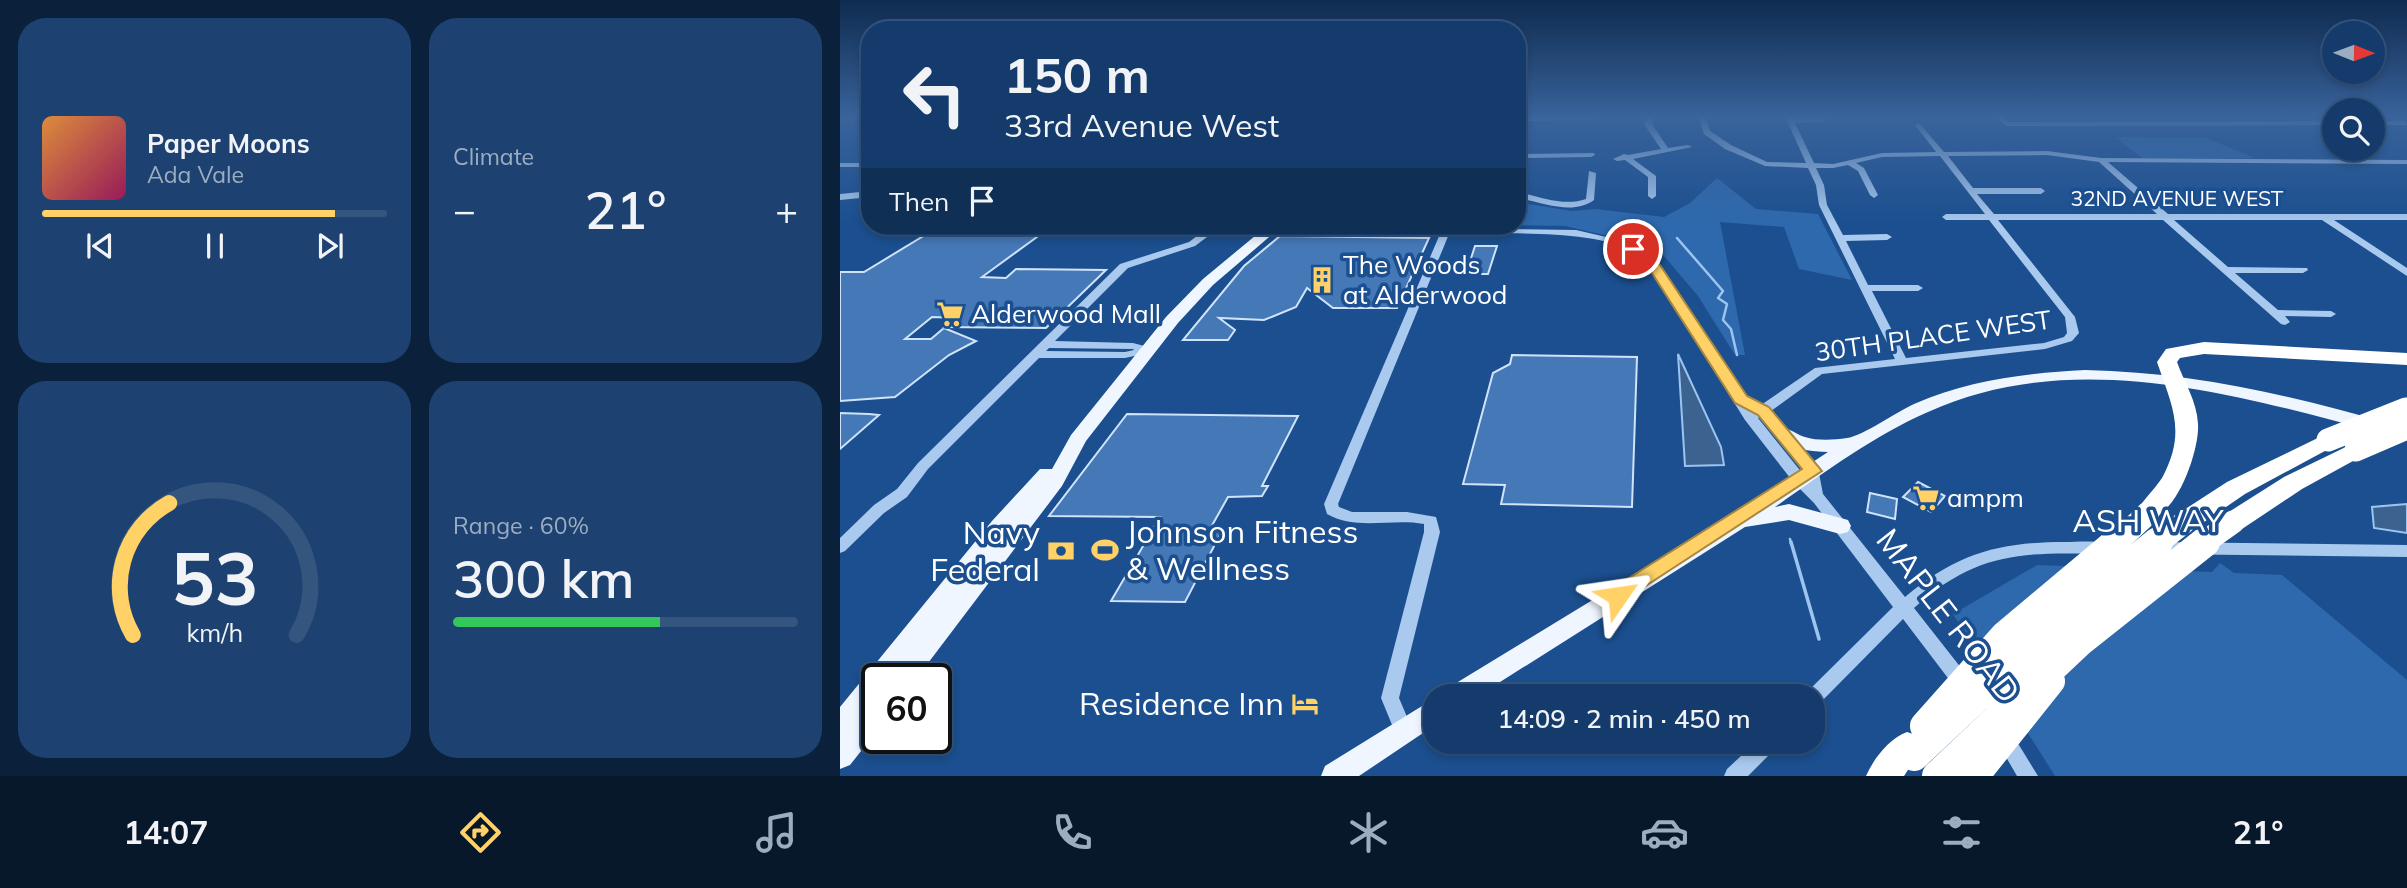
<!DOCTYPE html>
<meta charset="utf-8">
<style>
:root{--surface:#143b6b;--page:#1d4271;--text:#f1f3f6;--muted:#9dadc1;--line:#33557e;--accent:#ffd166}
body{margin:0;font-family:Mulish,sans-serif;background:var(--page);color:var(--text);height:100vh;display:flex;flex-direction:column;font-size:26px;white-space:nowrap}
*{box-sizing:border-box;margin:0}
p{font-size:23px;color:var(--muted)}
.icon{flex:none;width:38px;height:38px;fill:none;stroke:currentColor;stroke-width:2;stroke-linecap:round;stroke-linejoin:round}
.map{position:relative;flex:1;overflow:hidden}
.side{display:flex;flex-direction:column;gap:18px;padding:18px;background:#0b203b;width:840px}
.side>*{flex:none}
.guide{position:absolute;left:21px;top:21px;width:665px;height:214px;border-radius:28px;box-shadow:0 4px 10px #0003,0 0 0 2px var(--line);background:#143b6b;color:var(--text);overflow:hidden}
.needle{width:46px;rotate:91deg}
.controls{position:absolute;left:1482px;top:21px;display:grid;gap:14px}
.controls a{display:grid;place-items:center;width:63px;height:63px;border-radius:50%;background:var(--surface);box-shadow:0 4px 10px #0003,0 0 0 2px var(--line);font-size:35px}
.speed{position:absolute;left:21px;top:663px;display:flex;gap:14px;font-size:35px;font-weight:700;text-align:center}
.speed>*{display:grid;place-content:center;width:91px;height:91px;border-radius:50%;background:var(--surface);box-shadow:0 4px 10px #0003,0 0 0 2px var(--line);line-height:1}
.speed .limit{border:4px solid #111;border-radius:10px;background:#fff;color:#111}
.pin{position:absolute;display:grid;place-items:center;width:60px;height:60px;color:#fff;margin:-30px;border:4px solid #fff;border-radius:50%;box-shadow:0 2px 7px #0007}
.me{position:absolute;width:77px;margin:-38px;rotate:58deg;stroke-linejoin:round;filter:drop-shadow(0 0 5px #0008)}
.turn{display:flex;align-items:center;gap:24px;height:147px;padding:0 28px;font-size:32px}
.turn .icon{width:91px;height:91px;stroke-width:2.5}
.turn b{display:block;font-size:49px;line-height:60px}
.then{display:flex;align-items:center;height:66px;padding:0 28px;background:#0003;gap:14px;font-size:26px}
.big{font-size:52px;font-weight:600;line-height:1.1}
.side .tile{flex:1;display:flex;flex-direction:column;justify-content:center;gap:10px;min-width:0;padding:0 24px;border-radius:28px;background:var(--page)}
.side .dial{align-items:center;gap:0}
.dial svg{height:182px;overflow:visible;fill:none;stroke:var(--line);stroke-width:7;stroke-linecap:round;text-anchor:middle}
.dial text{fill:var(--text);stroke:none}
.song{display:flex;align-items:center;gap:21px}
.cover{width:84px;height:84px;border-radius:10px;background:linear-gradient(135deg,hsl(30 70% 55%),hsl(330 70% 35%))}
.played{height:7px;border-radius:4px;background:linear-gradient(90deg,var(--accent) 85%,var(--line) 85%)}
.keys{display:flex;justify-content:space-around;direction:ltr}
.heat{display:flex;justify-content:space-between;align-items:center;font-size:38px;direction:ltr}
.charge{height:10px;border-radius:5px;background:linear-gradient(90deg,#34c759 60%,var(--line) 0)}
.side .tiles{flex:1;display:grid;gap:18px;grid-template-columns:repeat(2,1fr)}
.trip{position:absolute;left:583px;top:684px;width:402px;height:70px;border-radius:28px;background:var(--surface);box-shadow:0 4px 10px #0003,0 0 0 2px var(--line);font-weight:600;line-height:70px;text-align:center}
.tabs{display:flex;height:112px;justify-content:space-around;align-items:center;background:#08182b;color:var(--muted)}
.tabs .icon{width:49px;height:49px}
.tabs .active{color:var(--accent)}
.tabs b{font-size:32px;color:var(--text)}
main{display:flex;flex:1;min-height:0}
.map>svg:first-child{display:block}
.green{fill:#2e69ad}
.water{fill:#3c6290;stroke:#9cc4f0;stroke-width:2}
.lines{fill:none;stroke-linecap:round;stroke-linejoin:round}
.stream-far1{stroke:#9cc4f0;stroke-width:2.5}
.stream{stroke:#9cc4f0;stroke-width:3.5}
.building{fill:#4478b7;stroke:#cfe3fa;stroke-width:2}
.minor{fill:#a9c9ee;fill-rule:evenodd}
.major{fill:#f0f6ff;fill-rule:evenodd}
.highway{fill:#fff;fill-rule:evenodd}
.highway-bridge-far1{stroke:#fff;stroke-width:23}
.highway-bridge{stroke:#fff;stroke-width:30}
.route{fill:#ffd166;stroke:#a68842;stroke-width:2}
.labels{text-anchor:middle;stroke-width:7;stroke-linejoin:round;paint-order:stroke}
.far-street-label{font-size:21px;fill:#fff;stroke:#1b4f8f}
.poi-label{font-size:26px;fill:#fff;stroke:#1b4f8f;text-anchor:start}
.street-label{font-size:26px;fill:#fff;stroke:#1b4f8f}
.near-street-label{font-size:32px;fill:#fff;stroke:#1b4f8f}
.near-poi-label{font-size:32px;fill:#fff;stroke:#1b4f8f;text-anchor:end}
</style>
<main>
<section class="side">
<div class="tiles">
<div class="tile">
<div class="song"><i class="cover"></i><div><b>Paper Moons</b><p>Ada Vale</p></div></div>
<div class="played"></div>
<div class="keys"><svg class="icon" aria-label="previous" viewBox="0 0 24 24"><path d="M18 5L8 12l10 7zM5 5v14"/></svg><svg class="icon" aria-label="pause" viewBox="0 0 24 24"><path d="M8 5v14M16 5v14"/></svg><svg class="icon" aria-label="next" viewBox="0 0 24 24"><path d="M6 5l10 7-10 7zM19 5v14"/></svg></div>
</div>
<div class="tile"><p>Climate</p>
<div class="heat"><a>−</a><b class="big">21°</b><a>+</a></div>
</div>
<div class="tile dial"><svg viewBox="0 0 100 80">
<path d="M14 69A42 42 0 1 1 86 69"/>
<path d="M14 69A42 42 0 0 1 30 11" stroke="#ffd166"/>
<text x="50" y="56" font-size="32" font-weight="700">53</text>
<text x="50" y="72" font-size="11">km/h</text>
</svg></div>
<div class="tile"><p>Range · 60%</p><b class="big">300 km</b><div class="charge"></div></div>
</div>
</section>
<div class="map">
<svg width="1567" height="776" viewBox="0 0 1567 776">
<rect width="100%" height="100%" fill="#1b4f8f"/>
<path class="green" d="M1275,137L1366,138L1415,158H1302Z
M877,178L916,209L978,214L1012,280L959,269L944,227L880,222L905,355H895L858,296L812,242H794L725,226L677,225V202L732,211L755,209L824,217L850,203Z
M1380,563L1394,573L1442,575L1567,680V776H1215L1113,614L1197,565L1372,572Z"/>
<path class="water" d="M838,354L881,447L884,465L845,466Z
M1567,504V533L1534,528L1532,507Z"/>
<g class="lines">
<path class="stream-far1" d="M837,238L883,291L878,298L887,304L883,320L891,329L897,355
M950,539L951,544"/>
<path class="stream" d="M951,542L979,639"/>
</g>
<path class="building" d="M100,226H212L142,277L166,278L176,269L266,270L206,328L105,327L117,318L92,317L65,339H91L104,328L136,341L109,355L55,397L0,401V272H24Z
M440,236L589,238L557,308H493L467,288L456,307L424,320L379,318L395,330L388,340H343L404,266Z
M635,246H657L648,274H626Z
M672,355L797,357L792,507L661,504L665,485L623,484L653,373L670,364Z
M0,413L29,414L39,415L0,449Z
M287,414L458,416L422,486H428L422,496L388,497L370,529H383L345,602L271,601L320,517L209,516Z
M1078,482L1105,496L1091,512L1063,497Z
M1030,493L1057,499L1055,519L1027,512Z"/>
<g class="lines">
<path class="minor" d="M683,116H752L756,118L752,120L688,121L681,149L677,151V135Z
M807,116H814L812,124L828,148L848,145L852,147L793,159L816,176V196L812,199L808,196V177L785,160L777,161L773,159L784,154L788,155L821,149L804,124Z
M858,116H865L870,131L891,145L927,162L966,163L945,116H951L953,119L993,116L981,122L955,123L974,163L993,164L1042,153L1096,152L1075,125L1079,123L1104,152L1207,151L1261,158L1567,160V164L1268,162L1328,214H1567V220H1494L1567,268V276L1482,220H1334L1388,267L1467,268L1468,270L1463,273H1395L1438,310L1491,311L1496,314L1491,317L1445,316L1450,322L1445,325L1441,324L1323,220H1158L1235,317L1239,333L1232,341L1205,349L982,374L931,411L978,468L983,494L1065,597C1116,554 1158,542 1224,542C1238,542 1254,540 1267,544L1270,548L1267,552L1262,554C1182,552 1136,552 1074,608L1129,678L1132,684L1129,690L1123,692L1117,690L1063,619L979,704L973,706V696H965L967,692L1053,607L974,503L954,483L905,420L811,270C805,264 798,257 791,252C756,228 653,234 609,234L498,504L499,507L512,512H567L596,517L600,532L559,698L573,731L571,737L564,740L557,737L541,698L584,532V524C551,518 517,531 487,514L484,504L600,234L431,231L426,228L429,226H462L736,230L779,240L796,247L819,266L912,411L911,408L913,405H921L975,368L1055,359L979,205L976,185L968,168L925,166L885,149L864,134ZM1207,155L1259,162L1317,214H1154L1137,194H1201L1205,191L1201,188H1133L1108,156ZM1100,156L1145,214H1106L1102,217L1106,220H1149L1225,317L1227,333L1224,337L1204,343L1066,358L1032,291H1078L1083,288L1078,285H1028L1006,241L1047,240L1052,237L1047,234L1003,235L987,205L984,185L976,168H993L1008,165L1018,171L1030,195L1034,198L1038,195L1024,168L1016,163L1042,157ZM921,416L966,472L967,479L918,418Z
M1154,116H1162L1169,122L1494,121V125L1167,126Z
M1533,121H1566L1567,125H1533Z
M754,153L755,155L751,157L677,158V154Z
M0,163H30V167H0Z
M749,171L756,173L754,200C732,216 702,202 677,198V192C700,196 723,207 746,199Z
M30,191V197L0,200V194Z
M366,226H374L375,231L355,246L288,268L215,341L293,343L312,348L314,350L312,352L285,358H199L88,469L67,497L44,513L5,551L0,553V538L34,505L57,489L78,463L280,264L349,242L365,230ZM209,348L293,349L294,350L285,352L206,351Z
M1315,542L1567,545V557L1315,554L1310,552L1307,548L1310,544Z
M1164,729L1171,732L1198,776H1177L1155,738L1157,732Z
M916,742H939L936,748L908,776H884L887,769Z"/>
<path class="major" d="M427,226H442L373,285L338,323L246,441L222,486L76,679H37V731L10,765L0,769V707L152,521L200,469H212L231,435L326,317L363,279Z
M1245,370C1347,372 1442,393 1540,421L1542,425L1533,431C1390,393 1231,347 1088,412C1033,436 984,473 935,507L949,504L1008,520L1011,526L1008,532L1000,534L949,520L905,527L638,696H604L608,688L892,515L988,452C970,452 945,449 933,433L935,429C948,425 954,434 965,437C977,441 994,440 1007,438C1023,436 1056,412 1074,404C1129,380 1186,373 1245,370Z
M595,698V725L519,776H481L485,766Z"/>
<path class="highway" d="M1364,342L1567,353V365L1364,354L1340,358L1337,362C1344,382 1357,401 1358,424C1360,451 1333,529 1299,519L1295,513C1303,500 1314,490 1322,478C1347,432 1332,406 1317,362L1326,349Z
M1488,433L1496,435L1499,440L1496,445L1405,494L1351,531L1342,533L1333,531L1329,524L1333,517L1387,482Z
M1516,442L1524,445L1528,450L1524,455L1462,489L1402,529L1393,531L1384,529L1380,522L1384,515L1444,477Z
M1067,732L1079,736L1083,747L1064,776H1026C1034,758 1049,739 1067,732Z"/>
<path class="highway-bridge-far1" d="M1488,440L1566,409
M1516,450L1567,428
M1275,544L1308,513
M1316,544L1342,524
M1362,544L1393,522"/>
<path class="highway-bridge" d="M1085,726L1165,636L1277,542
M1074,756L1203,635L1318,542
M1097,776L1239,642L1365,542
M1134,776L1210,681"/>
</g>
<linearGradient id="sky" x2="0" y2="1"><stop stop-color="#0f2b4f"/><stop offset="0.52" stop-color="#39639b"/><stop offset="1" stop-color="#39639b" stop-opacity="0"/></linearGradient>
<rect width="1567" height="224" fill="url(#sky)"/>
<path class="route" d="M793,246L820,265L907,396L929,407L982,471L778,604L770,602L767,596L770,590L962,469L918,415L895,403L810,270L787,249Z"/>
<defs>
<symbol id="building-bare" viewBox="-9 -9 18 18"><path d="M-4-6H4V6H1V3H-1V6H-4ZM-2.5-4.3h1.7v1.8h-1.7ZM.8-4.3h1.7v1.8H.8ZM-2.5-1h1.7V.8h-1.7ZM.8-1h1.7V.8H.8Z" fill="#ffd166" stroke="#1b4f8f" stroke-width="2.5" paint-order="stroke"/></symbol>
<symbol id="supermarket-bare" viewBox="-9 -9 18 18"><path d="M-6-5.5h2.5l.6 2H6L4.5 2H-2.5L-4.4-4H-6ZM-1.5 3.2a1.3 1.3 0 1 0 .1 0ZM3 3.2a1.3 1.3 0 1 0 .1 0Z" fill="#ffd166" stroke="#1b4f8f" stroke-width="2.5" paint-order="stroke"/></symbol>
<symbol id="stadium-bare" viewBox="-9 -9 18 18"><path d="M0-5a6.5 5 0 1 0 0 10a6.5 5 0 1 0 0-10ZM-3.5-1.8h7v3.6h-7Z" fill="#ffd166" stroke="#1b4f8f" stroke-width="2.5" paint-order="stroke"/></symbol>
<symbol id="bank-bare" viewBox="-9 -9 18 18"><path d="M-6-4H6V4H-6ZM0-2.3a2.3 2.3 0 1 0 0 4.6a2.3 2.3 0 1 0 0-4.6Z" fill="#ffd166" stroke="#1b4f8f" stroke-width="2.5" paint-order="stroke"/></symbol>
<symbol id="hotel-bare" viewBox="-9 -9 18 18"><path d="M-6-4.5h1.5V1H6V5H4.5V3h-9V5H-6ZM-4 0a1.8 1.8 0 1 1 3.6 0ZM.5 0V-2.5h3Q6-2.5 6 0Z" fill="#ffd166" stroke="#1b4f8f" stroke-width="2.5" paint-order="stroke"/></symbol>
</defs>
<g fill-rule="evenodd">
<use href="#building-bare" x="463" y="261" width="38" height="38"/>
<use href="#supermarket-bare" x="91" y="295" width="38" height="38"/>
<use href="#supermarket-bare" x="1067" y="479" width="38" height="38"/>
<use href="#stadium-bare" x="246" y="531" width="38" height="38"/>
<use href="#bank-bare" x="202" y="532" width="38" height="38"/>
<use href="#hotel-bare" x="446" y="685" width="38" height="38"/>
</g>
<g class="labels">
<g class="far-street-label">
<text x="1337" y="206">32ND AVENUE WEST</text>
</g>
<g class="poi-label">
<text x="503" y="274">The Woods<tspan x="503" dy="30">at Alderwood</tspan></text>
<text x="131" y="323">Alderwood Mall</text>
<text x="1107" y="507">ampm</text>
</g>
<g class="street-label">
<text transform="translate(1093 336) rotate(-8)" y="9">30TH PLACE WEST</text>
</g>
<g class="near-street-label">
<text x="1308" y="532">ASH WAY</text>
<text transform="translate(1108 616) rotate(52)" y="11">MAPLE ROAD</text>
</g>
<g class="near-poi-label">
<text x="286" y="543" text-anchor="start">Johnson Fitness<tspan x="286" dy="37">&amp; Wellness</tspan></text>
<text x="200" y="544">Navy<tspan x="200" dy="37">Federal</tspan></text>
<text x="444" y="715">Residence Inn</text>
</g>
</g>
</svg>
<div class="controls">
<a><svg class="needle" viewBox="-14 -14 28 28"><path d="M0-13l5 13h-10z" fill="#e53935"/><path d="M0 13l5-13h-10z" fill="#9dadc1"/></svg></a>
<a><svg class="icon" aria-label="search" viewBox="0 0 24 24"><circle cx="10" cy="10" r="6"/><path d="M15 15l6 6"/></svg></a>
</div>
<div class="speed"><div class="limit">60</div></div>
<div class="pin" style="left:793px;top:249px;background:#d93025"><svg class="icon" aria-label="arrive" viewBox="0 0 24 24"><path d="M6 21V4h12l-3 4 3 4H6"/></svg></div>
<svg class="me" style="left:778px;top:596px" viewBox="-20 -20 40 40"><path d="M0-17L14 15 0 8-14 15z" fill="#ffd166" stroke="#fff" stroke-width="4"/></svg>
<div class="trip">14:09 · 2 min · 450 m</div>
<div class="guide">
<div class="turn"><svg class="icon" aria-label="left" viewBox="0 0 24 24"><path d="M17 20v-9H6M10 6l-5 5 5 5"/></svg><div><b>150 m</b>33rd Avenue West</div></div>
<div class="then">Then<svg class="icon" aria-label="arrive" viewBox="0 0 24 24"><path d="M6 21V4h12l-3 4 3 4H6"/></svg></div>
</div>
</div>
</main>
<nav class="tabs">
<b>14:07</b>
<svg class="icon active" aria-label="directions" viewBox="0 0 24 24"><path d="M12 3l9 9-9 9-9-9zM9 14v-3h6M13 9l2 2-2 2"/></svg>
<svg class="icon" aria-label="music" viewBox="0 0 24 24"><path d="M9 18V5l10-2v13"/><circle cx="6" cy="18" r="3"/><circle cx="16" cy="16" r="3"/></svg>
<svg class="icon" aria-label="phone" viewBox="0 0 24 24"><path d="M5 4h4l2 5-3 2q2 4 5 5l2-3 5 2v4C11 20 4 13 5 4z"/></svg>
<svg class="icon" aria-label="climate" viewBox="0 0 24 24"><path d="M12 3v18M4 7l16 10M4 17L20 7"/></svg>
<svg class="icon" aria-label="car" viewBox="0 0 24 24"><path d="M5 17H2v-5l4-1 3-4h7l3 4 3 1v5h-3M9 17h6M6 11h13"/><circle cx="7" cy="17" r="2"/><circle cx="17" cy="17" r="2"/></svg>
<svg class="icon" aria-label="filters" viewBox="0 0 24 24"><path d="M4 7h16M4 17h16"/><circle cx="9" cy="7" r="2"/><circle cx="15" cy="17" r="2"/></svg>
<b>21°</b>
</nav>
